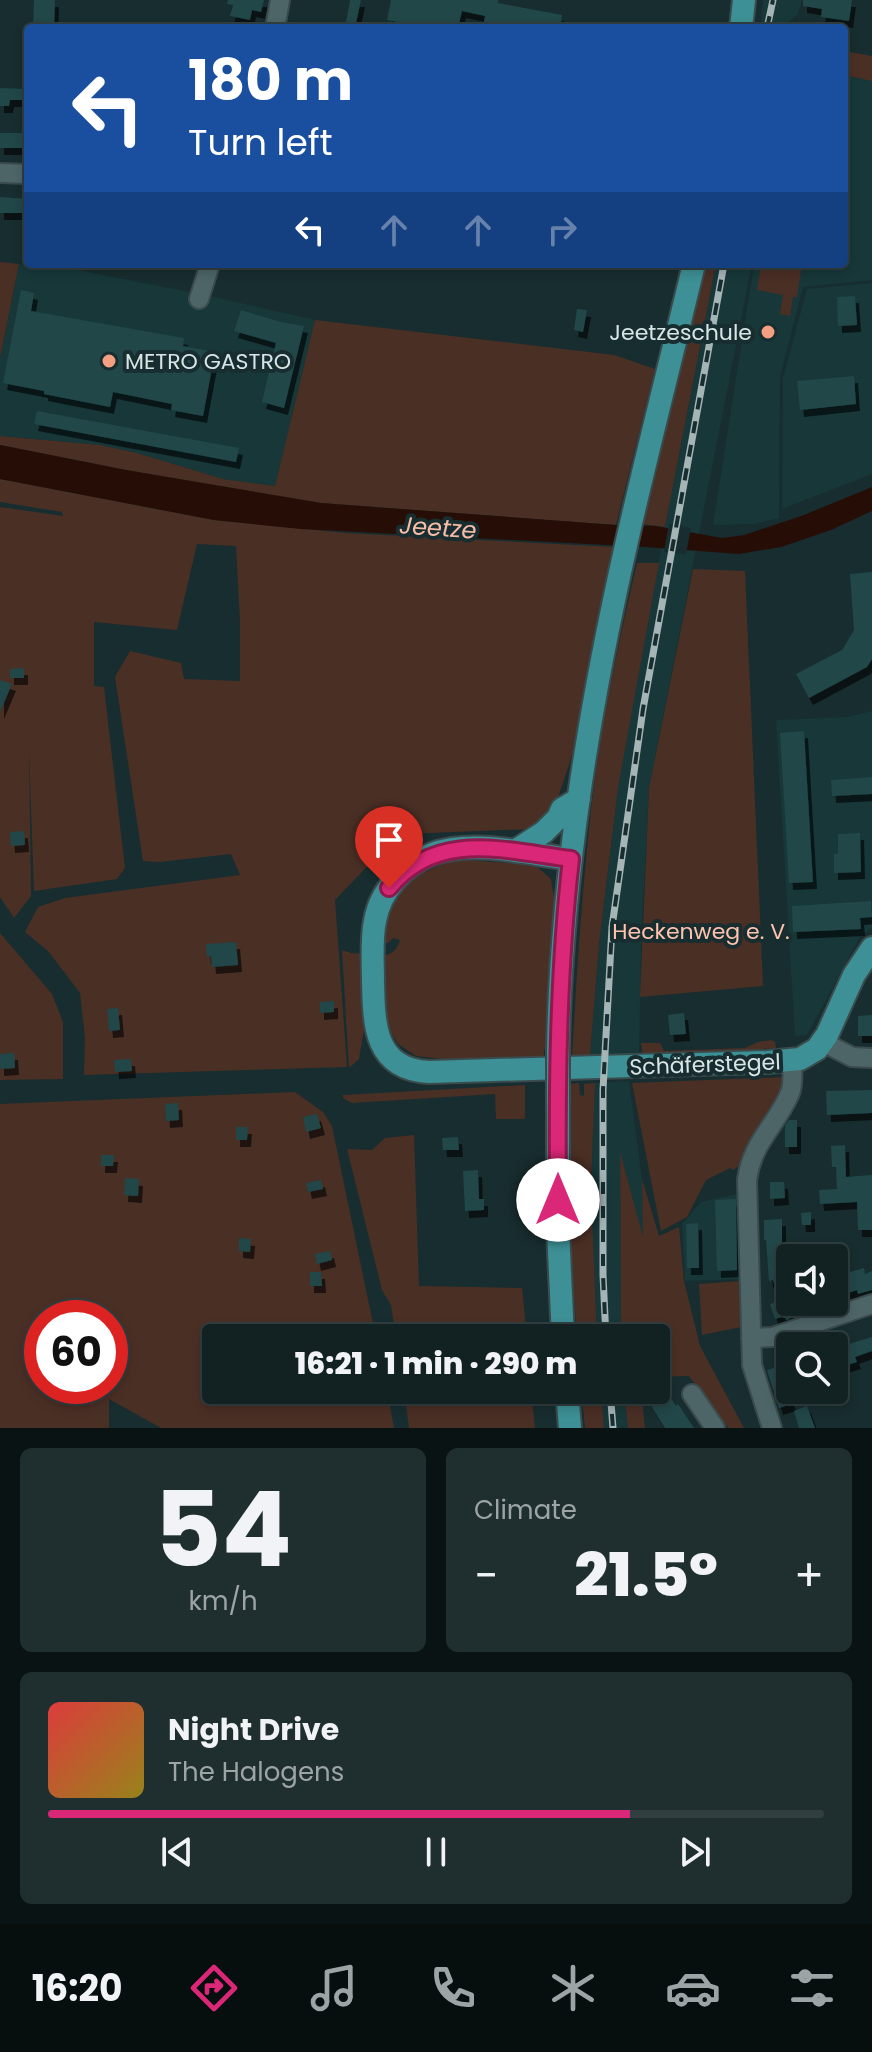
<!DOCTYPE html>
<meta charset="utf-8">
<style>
:root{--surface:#122223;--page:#1f2f30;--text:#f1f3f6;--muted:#9ca4a6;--line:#313f41;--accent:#db2777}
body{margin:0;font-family:Poppins,sans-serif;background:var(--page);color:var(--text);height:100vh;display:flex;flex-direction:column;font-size:30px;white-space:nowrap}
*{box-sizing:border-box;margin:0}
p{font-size:26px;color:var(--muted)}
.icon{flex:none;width:44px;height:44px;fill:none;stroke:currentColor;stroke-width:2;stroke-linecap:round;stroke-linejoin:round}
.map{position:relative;height:1428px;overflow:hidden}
.sheet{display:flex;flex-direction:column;gap:20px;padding:20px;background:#0a1313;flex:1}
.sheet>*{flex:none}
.top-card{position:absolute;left:24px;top:24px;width:824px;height:244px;border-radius:8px;box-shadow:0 4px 12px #0003,0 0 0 2px var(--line);background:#1a4fa0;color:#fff;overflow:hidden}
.fabs{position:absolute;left:776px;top:1244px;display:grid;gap:16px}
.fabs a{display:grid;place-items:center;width:72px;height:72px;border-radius:8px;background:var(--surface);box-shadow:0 4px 12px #0003,0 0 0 2px var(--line);font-size:40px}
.speed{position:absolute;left:24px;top:1300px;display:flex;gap:16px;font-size:40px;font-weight:700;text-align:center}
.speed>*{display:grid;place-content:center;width:104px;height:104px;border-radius:50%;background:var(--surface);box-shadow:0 4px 12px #0003,0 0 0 2px var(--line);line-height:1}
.speed .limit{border:12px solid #d22;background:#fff;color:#111}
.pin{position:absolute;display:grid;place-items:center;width:68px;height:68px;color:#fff;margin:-82px -34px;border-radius:50% 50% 50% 0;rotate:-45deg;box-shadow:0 0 8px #0007}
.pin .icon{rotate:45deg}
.me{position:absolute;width:88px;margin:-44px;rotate:0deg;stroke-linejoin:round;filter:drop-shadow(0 0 6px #0008)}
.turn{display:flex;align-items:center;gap:28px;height:168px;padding:0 32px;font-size:36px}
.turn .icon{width:104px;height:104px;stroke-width:2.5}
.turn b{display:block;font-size:56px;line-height:68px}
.lanes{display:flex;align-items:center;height:76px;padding:0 32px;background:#0003;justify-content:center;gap:40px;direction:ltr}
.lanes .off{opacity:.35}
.big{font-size:60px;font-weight:800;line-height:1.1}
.sheet .card{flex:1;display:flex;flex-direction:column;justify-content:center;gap:12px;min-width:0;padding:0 28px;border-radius:12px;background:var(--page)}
.sheet .dial{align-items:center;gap:0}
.dial b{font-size:104px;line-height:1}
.song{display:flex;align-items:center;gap:24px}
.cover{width:96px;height:96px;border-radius:12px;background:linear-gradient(135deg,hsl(0 70% 55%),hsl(50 70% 35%))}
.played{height:8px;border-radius:4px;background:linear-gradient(90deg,var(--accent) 75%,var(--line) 75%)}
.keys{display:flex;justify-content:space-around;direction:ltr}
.heat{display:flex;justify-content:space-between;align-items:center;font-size:44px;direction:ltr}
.sheet .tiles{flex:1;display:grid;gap:20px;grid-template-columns:1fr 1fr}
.card:last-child{grid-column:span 2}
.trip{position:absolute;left:202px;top:1324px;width:468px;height:80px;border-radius:8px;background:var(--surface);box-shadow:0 4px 12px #0003,0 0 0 2px var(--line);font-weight:800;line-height:80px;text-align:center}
.dock{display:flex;height:128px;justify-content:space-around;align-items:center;background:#070e0e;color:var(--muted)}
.dock .icon{width:56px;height:56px}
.dock .active{color:var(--accent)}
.dock b{font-size:36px;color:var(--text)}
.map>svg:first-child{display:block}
.built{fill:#173739}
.green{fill:#4a2f25;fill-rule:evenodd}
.water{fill:#260e06}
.pier{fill:#182d2f}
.building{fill:#204749;filter:url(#shadow)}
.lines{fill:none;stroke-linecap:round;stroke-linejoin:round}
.minor-casing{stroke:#3a4b4d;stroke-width:22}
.major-casing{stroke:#3a4b4d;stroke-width:26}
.minor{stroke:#4e6567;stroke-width:18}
.major{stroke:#3d9095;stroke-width:22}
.rail-casing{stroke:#a5b4b5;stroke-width:7}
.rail{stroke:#182d2f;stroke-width:4;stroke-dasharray:12;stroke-linecap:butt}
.major-bridge-casing{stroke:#3a4b4d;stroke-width:26;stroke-linecap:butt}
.major-bridge{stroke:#3d9095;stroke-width:22}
.route-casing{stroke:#8e194d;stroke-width:20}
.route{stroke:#db2777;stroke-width:14}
.poi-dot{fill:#f3a082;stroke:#182d2f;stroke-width:3}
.labels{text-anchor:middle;stroke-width:8;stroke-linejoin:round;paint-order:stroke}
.poi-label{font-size:22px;fill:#d8e5e6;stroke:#182d2f;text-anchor:end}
.park-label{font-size:22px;fill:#fec3ae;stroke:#182d2f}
.street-label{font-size:22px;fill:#d8e5e6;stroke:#182d2f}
.water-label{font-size:24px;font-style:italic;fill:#f6bca7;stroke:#182d2f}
</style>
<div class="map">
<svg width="872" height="1428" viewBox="0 0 872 1428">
<defs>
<filter id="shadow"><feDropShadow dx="4" dy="7" stdDeviation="0" flood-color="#0009"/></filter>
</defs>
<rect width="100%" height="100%" fill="#182d2f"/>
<path class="built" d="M763,0H802L798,14L789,22L787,28H760Z
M844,61L872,67V280L803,287L780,377L779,518L754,524L713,525L754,264H844Z
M19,264L72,269L210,296L315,320L275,486L223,479L137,453L100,445L0,436V358Z
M716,264H752L649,788L641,946L639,1057L590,1056L599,945L618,788L665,527Z
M872,283V474L782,509L783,378L807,289Z
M872,711V928L860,937L807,1035L795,1036L776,720L847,717Z
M629,1081L642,1179L644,1242L620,1157L621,1338H597L591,1187L595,1083Z
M742,1193L743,1279L685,1281L682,1224L701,1202Z
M601,1390H624L628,1428H604Z"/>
<path class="green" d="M844,51L872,56V81L844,75Z
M0,262L19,264L0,358Z
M702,264H716L665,527L642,524Z
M761,264H802L797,297H793L790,316L780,314L783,295L757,290Z
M315,320L614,355L655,369L616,525L321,503L126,470L0,445V436L100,445L137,453L223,479L275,486Z
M0,479L214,520L346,533L614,547L583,692L577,740L557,801L545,823L532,829L404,834L383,850L335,900L347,1067L84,1075L85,1038L80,993L48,951L25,932L38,907L65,898L240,875L231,854L159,862L143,861L115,677L130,651L181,663L184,679L240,681V622L236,546L197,544L177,630L94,622V686L104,687L125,868L117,879L34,891L29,752L31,896L14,918L0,897V507L63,516L62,512L0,502Z
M637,563H659L618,788L599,945L590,1056L572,1058C577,967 583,875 594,784C604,710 620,636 637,563Z
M693,569L745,571L763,986L640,997L649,788Z
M453,859L535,865L551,879L555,904L548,1048L544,1050V1061H462L416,1056L398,1044L388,1028L381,1000V956C392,954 396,952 400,940L393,938L388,943H382L389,906L412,878Z
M0,933L52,994L63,1022V1079L0,1080Z
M342,950L351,953L364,954V1030L359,1059L349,1068Z
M771,1040L775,1042L776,1048L761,1049L757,1055L643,1056L641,1043H660L664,1051L745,1048L758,1042Z
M785,1077V1082L777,1105L774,1103L746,1161L733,1170L730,1168L706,1180L687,1217L661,1231L632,1083Z
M579,1083L580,1095L584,1096V1084L595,1083L591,1187L597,1338H577L572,1267L570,1262L567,1191V1103L569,1084Z
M525,1085V1119H496L495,1094L352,1103L343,1098V1095Z
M295,1092L323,1112L332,1126L376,1338H216V1390H387L394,1428H161L109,1399V1428H0V1104ZM42,1318H110V1386H42Z
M414,1135L419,1286L522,1288L527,1338H396L391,1305L382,1290L347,1149L372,1150L385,1138Z
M620,1152L643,1237L642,1179L659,1236L679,1227L684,1281L700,1346L744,1428H728L689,1376L656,1377V1338H621Z
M741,1281L746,1326L702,1335L699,1284Z
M404,1390H531L535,1428H409Z
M581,1390H601L604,1428H585Z
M624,1390H641L645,1428H628Z"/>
<path class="water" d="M0,445L126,470L321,503L616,525L656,526L722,538L744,535L804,515L872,487V511L831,530L781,547L739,554L645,547L301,529L214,520L0,479Z"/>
<path class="pier" d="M669,524L691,528L686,554L664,552Z"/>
<path class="building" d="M34,0H55L54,28H33Z
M228,0H264L261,12L252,10L250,20L230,16L233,5L227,4Z
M350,0H361L355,28H345Z
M391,0H498V3L562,15L560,28H527L505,22L504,28H483L485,16L462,11L458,28H407V24L387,20Z
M803,0H852L849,21L821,17L822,9L803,6Z
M0,88L28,89V100H10L9,106H0Z
M0,133H28V148H0Z
M0,197L28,199V213H0Z
M21,290L34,293L31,311L184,338L183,346L215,352L203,416L171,410L172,404L113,392L110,407L44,394V391L3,383Z
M855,296L857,325L838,326L837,297Z
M577,309L587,310L583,332L574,330Z
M241,310L281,322L304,326L284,408L262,402L276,343L234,331Z
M854,376L856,404L800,410L797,381Z
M37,411L239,448L236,462L34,424Z
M872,572V659L867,667L809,698L796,674L842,650L854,630L850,574Z
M24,668V678H10V669Z
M0,680L12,684L0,712Z
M804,731L813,882L789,883L780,733Z
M872,777V794L832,796L831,780Z
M24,831L25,845L11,846L10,832Z
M860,833L861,872L834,873V854H838V834Z
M871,901L872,917L860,918L861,929L793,932L792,906Z
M236,942L238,965L212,967L211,956L207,957L206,944Z
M334,1001V1012L320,1013V1002Z
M118,1008L120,1030L109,1031L107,1009Z
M684,1013L686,1034L670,1035L668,1015Z
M872,1015V1036H858V1016Z
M14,1053L15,1068L0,1069V1054Z
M131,1059L132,1071L115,1072L114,1060Z
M872,1090V1113L827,1115L826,1091Z
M178,1103L179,1120L166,1121L165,1104Z
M317,1114L321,1128L306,1132L303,1117Z
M789,1120H797V1147H785V1126Z
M236,1127H248L247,1140H236Z
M458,1137L459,1150H443L442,1138Z
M845,1145L846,1177L872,1175V1230H858L857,1202L820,1204L819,1190L837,1189L836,1167H832L831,1146Z
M101,1155H114L113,1166H101Z
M478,1170L479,1199H484V1210L465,1211L463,1171Z
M125,1178L139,1179L138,1196L124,1195Z
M321,1180L323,1189L308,1192L306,1183Z
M770,1182H784L785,1198L770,1199Z
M736,1199L737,1270L717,1271L715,1200Z
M811,1212V1225H802L801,1213Z
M782,1219V1247L816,1246V1257L790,1258V1268L783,1269L784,1291L790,1289V1302H798L800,1310L790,1314V1319L786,1320L785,1316L775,1319L770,1304L780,1301L773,1280L769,1281L766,1240H764V1220Z
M698,1223L699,1268H687L686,1224Z
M239,1238L251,1239L250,1252L239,1251Z
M330,1251L332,1260L317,1264L315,1254Z
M864,1268L865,1274L872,1271V1290L858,1294L857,1290L834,1298V1281L848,1277L847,1273Z
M310,1272H321L322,1286H310Z
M872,1337V1351L855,1357L857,1362L841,1367L836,1348Z
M790,1363V1377L784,1379L792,1404L779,1408L767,1370Z
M669,1395L676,1406L678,1404L694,1428H665L652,1407Z
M807,1406L815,1428H799L794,1411Z"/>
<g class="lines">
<defs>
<path id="minor" d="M275,28L280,0
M0,173L28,174
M199,299L210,264
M823,1042L852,1057L872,1058
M751,1338L773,1337L872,1304
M692,1394L715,1428
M772,1428L752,1365L747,1180C752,1142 776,1126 790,1093C794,1083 792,1071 792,1060"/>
<path id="major" d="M741,28L744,0
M515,851L544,832L558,818L562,809L579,799
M571,859C528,854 473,839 432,854C404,865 380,891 375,921C371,940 373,962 373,982C374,1024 374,1069 429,1072L768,1062L800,1059L817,1049L827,1035L854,975L872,948
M558,1050C561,878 589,708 627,541C648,448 672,356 694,264
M558,1095V1229L563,1338
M567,1390L570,1428"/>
</defs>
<use href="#minor" class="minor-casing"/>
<use href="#major" class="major-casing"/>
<use href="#minor" class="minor"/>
<use href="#major" class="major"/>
<defs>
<path id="rail" d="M767,28L773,0
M606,1338L603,1275V1090L612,927L643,709L724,264
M610,1390L613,1428"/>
</defs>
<use href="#rail" class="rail-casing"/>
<use href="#rail" class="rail"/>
<defs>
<path id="major-bridge" d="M558,1095V1050"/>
</defs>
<use href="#major-bridge" class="major-bridge-casing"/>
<use href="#major-bridge" class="major-bridge"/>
</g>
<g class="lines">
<defs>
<path id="route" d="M389,888C437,829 506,851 571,859C558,972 557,1086 558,1200"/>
</defs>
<use href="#route" class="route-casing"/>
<use href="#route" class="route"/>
</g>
<g class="poi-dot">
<circle cx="768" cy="332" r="8"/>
<circle cx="109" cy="361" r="8"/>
</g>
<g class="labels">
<g class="poi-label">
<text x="752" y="340">Jeetzeschule</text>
<text x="125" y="369" text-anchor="start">METRO GASTRO</text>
</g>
<g class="park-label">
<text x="701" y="939">Heckenweg e. V.</text>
</g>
<g class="street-label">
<text transform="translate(705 1064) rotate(-2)" y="8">Schäferstegel</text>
</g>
<g class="water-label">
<text transform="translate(438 528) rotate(4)" y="8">Jeetze</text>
</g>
</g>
</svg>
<div class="fabs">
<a><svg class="icon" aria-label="sound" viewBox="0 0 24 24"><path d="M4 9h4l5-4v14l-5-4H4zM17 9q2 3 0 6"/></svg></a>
<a><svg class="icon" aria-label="search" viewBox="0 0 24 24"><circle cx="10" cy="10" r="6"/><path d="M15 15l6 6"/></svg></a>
</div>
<div class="speed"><div class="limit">60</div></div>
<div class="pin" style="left:389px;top:888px;background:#d93025"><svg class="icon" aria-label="arrive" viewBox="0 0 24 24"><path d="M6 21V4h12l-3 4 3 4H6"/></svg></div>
<svg class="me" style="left:558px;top:1200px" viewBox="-20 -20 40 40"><circle r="19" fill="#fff"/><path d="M0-13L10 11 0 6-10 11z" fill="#db2777"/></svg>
<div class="trip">16:21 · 1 min · 290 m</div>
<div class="top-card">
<div class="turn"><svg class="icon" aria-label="left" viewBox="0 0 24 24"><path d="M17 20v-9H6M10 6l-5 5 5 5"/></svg><div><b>180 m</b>Turn left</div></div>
<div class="lanes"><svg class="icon" aria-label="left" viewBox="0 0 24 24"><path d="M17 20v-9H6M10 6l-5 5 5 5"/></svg><svg class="icon off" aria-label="ahead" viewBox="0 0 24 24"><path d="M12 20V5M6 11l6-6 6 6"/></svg><svg class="icon off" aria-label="ahead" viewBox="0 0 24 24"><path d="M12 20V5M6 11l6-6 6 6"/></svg><svg class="icon off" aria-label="right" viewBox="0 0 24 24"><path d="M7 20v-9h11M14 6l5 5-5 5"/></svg></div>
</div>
</div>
<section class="sheet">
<div class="tiles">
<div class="card dial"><b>54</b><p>km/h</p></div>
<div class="card"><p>Climate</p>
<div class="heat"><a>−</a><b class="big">21.5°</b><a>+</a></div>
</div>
<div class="card">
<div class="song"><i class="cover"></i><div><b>Night Drive</b><p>The Halogens</p></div></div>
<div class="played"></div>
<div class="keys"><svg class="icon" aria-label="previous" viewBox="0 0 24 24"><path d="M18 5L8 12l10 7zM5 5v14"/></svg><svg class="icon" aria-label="pause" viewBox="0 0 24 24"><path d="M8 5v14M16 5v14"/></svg><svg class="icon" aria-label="next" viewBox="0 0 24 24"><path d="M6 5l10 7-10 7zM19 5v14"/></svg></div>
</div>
</div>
</section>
<nav class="dock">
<b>16:20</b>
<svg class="icon active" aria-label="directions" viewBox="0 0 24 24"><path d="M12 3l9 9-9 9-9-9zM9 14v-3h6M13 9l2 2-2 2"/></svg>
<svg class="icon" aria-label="music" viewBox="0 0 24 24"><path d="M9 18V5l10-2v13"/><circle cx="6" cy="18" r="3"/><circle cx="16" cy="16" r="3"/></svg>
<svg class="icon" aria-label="phone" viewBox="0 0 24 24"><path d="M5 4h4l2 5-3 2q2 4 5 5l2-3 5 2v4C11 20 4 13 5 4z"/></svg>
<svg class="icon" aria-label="climate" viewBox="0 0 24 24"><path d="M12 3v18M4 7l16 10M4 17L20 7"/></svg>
<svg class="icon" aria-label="car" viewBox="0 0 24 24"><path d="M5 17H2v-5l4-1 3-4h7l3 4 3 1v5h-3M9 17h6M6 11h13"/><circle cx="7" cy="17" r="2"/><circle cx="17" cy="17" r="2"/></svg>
<svg class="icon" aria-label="filters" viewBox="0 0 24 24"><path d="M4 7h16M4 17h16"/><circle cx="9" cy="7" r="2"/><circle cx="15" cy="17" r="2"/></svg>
</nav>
